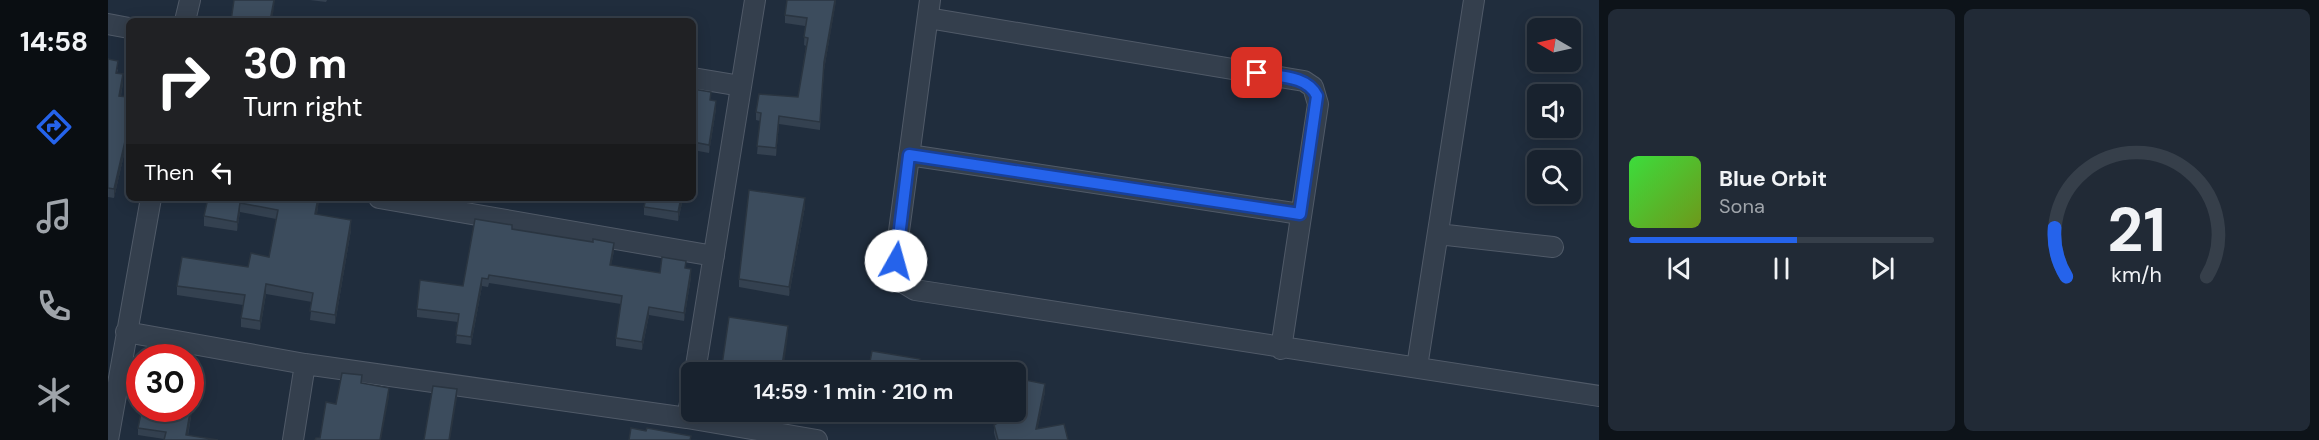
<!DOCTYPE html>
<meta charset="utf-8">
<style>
:root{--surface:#18222e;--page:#212a36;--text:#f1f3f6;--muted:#9fa4aa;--line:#363f4a;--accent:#2563eb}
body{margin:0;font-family:"DM Sans",sans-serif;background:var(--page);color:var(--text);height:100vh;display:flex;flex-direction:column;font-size:22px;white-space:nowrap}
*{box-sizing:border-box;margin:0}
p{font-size:20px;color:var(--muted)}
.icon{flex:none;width:33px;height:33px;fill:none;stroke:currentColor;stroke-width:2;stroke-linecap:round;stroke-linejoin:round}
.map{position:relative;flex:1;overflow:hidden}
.sheet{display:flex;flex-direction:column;gap:9px;padding:9px;background:#0d1319;width:720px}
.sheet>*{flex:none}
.top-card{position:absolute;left:18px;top:18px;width:570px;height:183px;border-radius:9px;box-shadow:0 3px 15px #0003,0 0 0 2px var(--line);background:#202124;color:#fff;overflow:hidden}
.needle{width:39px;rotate:279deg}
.fabs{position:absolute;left:1419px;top:18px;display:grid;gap:12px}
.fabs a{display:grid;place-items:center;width:54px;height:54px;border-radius:9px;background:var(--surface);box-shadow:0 3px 15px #0003,0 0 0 2px var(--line);font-size:30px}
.speed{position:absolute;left:18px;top:344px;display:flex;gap:12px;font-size:30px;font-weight:700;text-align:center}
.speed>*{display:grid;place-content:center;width:78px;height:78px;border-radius:50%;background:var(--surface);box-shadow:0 3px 15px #0003,0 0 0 2px var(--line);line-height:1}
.speed .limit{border:9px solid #d22;background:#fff;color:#111}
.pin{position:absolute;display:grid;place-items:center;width:51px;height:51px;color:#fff;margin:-26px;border-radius:12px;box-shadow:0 3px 9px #0006}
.me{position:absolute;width:66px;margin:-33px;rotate:7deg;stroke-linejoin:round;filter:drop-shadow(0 0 4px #0008)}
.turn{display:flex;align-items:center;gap:21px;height:126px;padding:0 18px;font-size:27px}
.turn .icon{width:78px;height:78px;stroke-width:2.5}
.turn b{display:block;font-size:42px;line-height:51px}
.then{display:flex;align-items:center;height:57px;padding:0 18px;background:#0003;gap:12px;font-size:22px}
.sheet .widget{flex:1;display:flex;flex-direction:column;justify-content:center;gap:9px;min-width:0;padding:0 21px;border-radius:9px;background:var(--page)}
.sheet .dial{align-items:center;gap:0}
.dial svg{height:156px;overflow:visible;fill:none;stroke:var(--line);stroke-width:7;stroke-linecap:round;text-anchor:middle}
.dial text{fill:var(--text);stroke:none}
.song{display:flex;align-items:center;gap:18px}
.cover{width:72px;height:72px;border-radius:9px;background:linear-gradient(135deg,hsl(120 70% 55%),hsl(80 70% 35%))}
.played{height:6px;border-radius:3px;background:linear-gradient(90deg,var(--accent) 55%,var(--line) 55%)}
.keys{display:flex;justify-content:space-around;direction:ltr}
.sheet .tiles{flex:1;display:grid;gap:9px;grid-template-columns:repeat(2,1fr)}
.trip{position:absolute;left:573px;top:362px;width:345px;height:60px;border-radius:9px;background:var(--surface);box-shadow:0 3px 15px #0003,0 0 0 2px var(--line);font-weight:600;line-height:60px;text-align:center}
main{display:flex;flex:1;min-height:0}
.menu{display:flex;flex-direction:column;width:108px;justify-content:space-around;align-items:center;background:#0a0e12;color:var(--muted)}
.menu .icon{width:42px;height:42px}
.menu .selected{color:var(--accent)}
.menu b{font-size:27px;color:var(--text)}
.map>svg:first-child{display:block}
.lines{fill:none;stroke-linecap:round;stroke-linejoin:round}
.minor-casing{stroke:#505a68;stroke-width:22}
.minor{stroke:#343f4d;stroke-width:20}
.wall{fill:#344150}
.shaded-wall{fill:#2a3541}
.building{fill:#3c4c5d;stroke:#2a3541;stroke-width:1.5}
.route-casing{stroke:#184099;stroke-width:15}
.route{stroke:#2563eb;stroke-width:10}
</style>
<main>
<nav class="menu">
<b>14:58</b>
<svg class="icon selected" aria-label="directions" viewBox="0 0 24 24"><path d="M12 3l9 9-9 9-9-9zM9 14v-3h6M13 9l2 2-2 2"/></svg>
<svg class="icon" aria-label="music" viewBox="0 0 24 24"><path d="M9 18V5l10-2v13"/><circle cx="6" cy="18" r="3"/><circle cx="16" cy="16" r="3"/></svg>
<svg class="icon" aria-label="phone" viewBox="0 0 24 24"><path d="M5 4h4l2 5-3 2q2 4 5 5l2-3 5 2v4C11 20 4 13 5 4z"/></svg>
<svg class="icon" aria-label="climate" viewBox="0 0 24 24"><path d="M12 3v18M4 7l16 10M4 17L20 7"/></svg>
</nav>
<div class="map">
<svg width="1491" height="440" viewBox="0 0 1491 440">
<rect width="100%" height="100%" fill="#202d3d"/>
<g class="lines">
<defs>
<path id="minor" d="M822,0L787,261L794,282L807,290L1491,396
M820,18L1196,81L1205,87L1210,104L1173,349
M77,21L82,0
M0,24L21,28
M585,78L633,86
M801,155L1192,214
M271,198L606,256
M1330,234L1445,247
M18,332L197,364L579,418L584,393
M1309,367L1366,0
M587,372L647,0
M579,418L709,440
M0,440L43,198
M185,440L197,364"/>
</defs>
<use href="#minor" class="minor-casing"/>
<use href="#minor" class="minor"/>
</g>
<path class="wall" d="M202,0H219L218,2Z
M728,0L716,70L712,130L671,124L668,156L649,154L652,121L648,120V112L690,97L698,46L696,45L697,26L677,23V15Z
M0,59L10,70L9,73L15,83L13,96L21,97V133L6,198L0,197Z
M585,89L603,100L608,109L601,153L585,150Z
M100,198H211L209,214L243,230L227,324L202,320L204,302L158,294L152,330L133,327V318L135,305L69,295V286L140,267L161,257L168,219L132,212L129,231L96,226V216Z
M574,198V203L570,221L536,215V207Z
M697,206L681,296L631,287V279Z
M404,229L506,251L503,265L552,273L578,268L583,277L576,321L541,315L534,350L508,346V338L513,304L381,283L380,287L374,286L363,345L348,343L350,322L309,317V309L355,286Z
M937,392L929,429L960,440H888L886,433V425L887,424L860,419V411Z
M85,404L80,436L56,439L30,435V428L54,412Z
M778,411H805L804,416Z"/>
<path class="shaded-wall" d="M166,0H167L164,21H162Z
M727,0H728V2L716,70L712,130L716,62Z
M15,74V83L11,105V96Z
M608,101V109L601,153V145Z
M671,116V124L668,156V148Z
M21,124V133L6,198V189Z
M210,198H211V202L207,223V214Z
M573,198L574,203L570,221V212Z
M697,198V206L681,296V287Z
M132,203V212L129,231V222Z
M243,220V230L227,324V315Z
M506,243V251L502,273V265Z
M583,269V277L576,321V313Z
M374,278V286L363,345V337Z
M158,284V294L152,330V321Z
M541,307V315L534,350V342Z
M680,326V335L675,372H673Z
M85,358V366L82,382V374Z
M937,384V392L928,438V429Z
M281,388V397L273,440H272Z
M349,389V398L342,440H341Z
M85,396V404L79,440L78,435Z"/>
<path class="building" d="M126,0H166L162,21H123Z
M679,0H727L716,62L712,122L671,116L668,148L649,146L653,113L648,112L651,94L690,97L700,38L696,37L699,18L677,15Z
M0,59L10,61L8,73L15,74L11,96L21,97V124L6,189L0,188Z
M585,89L603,92L602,100L608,101L601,145L585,142Z
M641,190L697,198L681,287L631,279Z
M100,198H210L207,214L243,220L227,315L202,311L205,293L158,284L152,321L133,318L137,295L69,286L74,257L140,267L143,253L161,257L170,210L132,203L129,222L96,216Z
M538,198H573L570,212L536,207Z
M367,219L404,225V229L485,242V239L506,243L502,265L552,273L554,257L578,261L577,268L583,269L576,313L541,307L534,342L508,338L514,296L381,275L380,279L374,278L363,337L348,335L351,314L309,309L312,280L355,286Z
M621,317L680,326L673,372H613Z
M764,351L812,359L810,372H760Z
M63,355L77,357H62Z
M82,358H85L82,374Z
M234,373L254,375L253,383L281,388L272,440H207L208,438H212L218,402L228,404Z
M908,378L937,384L928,429L956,424L960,440H890L886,425L898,418L861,411H908Z
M325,386L349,389L341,440H316Z
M82,396H85L78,435L110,440H56L58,432L30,428L34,408L54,412V408H82Z
M523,428L538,431L539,428L583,436L582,440H521Z"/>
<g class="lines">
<defs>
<path id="route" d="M788,261L801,155L1192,214L1209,96C1199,75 1170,77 1149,73"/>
</defs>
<use href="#route" class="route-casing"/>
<use href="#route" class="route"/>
</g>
</svg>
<div class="fabs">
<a><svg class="needle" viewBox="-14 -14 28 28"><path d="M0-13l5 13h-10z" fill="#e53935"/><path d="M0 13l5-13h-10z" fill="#9fa4aa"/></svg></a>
<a><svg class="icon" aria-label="sound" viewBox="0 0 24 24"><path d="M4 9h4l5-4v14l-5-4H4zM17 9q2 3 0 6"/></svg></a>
<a><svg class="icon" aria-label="search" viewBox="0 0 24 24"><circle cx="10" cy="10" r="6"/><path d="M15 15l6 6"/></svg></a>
</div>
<div class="speed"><div class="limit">30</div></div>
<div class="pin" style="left:1149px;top:73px;background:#d93025"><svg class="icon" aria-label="arrive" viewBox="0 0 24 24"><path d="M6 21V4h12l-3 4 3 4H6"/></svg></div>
<svg class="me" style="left:788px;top:261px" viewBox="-20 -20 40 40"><circle r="19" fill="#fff"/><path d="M0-13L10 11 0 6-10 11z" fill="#2563eb"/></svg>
<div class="trip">14:59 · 1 min · 210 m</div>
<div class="top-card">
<div class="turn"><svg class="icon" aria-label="right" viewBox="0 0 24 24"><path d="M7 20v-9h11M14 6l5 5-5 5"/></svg><div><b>30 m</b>Turn right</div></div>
<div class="then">Then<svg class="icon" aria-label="left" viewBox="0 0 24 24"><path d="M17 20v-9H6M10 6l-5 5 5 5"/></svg></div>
</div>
</div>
<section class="sheet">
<div class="tiles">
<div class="widget">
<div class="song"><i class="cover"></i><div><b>Blue Orbit</b><p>Sona</p></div></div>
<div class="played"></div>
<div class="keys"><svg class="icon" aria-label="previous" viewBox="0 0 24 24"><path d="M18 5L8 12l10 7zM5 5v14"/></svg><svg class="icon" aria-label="pause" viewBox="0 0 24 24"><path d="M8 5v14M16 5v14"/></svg><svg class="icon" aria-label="next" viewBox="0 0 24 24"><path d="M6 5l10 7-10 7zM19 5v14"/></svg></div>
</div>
<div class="widget dial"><svg viewBox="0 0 100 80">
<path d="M14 69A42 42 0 1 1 86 69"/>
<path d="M14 69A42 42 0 0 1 8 44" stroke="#2563eb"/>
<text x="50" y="56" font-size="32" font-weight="700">21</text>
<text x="50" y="72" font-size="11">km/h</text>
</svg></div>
</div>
</section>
</main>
